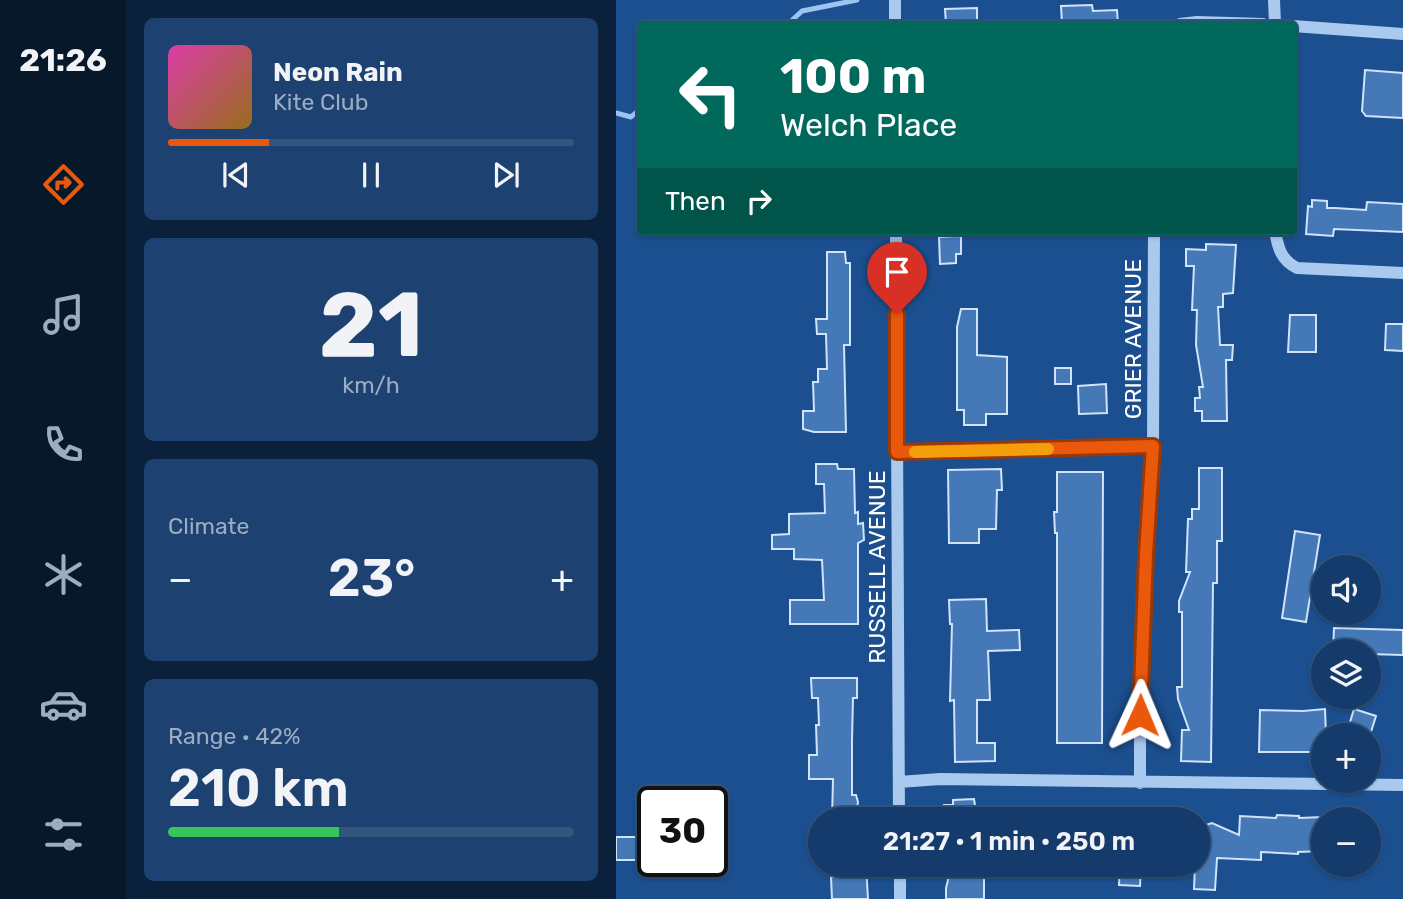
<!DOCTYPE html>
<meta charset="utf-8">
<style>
:root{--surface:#143b6b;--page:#1d4271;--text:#f1f3f6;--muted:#9dadc1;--line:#33557e;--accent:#ea580c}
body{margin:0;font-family:Rubik,sans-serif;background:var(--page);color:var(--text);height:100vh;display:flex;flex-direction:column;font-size:26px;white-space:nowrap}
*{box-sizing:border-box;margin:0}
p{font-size:23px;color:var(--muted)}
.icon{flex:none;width:38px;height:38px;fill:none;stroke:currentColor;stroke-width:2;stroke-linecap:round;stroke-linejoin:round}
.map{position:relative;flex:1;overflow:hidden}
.details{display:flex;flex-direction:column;gap:18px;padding:18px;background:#0b203b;width:490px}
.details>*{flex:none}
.top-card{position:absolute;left:21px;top:21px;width:660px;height:214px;border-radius:7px;box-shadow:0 2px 5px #0004,0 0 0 2px var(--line);background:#00695c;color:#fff;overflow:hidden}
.tools{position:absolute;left:695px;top:555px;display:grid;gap:14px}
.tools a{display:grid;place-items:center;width:70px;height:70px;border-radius:50%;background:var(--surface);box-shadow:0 2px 5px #0004,0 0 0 2px var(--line);font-size:35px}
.speed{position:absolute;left:21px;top:786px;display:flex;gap:14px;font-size:35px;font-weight:700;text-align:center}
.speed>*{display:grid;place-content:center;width:91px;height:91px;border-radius:50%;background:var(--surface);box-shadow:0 2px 5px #0004,0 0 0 2px var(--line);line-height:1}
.speed .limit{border:4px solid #111;border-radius:10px;background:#fff;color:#111}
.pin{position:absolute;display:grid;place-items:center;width:60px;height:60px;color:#fff;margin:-72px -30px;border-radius:50% 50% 50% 0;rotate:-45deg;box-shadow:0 0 7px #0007}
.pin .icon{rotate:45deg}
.me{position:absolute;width:77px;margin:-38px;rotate:1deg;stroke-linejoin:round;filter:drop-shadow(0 0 5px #0008)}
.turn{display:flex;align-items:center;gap:24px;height:147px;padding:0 28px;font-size:32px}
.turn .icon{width:91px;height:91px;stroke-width:2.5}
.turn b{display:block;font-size:49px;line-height:60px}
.then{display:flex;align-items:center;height:66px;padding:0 28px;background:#0003;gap:14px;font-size:26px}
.big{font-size:52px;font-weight:600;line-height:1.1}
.details .tile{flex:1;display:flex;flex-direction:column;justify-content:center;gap:10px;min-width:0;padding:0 24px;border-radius:10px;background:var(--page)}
.details .dial{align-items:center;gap:0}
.dial b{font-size:91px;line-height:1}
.song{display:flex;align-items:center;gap:21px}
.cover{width:84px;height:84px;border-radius:10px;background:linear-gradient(135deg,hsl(320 70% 55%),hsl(40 70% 35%))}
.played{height:7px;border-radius:4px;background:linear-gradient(90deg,var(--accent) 25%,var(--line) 25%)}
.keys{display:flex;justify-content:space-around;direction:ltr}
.heat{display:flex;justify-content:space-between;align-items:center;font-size:38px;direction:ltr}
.charge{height:10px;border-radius:5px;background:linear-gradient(90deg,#34c759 42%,var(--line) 0)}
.trip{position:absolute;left:192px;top:807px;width:402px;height:70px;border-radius:35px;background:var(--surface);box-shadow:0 2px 5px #0004,0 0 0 2px var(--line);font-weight:600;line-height:70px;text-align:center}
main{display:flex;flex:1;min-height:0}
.tabs{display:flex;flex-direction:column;width:126px;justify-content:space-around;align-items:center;background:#08182b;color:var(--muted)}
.tabs .icon{width:49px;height:49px}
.tabs .selected{color:var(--accent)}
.tabs b{font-size:32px;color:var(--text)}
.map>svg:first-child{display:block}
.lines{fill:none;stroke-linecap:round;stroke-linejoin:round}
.stream{stroke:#9cc4f0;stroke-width:5}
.building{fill:#4478b7;stroke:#cfe3fa;stroke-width:2}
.minor{stroke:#a9c9ee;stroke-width:12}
.route-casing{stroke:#983908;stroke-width:18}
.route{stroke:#ea580c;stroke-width:12}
.slow{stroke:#f59e0b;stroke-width:12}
.labels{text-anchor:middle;stroke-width:7;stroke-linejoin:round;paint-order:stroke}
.street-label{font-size:23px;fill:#fff;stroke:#1b4f8f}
</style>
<main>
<nav class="tabs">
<b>21:26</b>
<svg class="icon selected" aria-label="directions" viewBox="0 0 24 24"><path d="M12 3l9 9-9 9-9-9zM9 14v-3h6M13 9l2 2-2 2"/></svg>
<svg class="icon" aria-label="music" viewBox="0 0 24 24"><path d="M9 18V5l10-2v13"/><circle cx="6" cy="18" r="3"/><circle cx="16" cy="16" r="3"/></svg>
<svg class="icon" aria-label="phone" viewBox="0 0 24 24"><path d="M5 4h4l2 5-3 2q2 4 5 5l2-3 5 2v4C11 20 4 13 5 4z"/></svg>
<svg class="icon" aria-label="climate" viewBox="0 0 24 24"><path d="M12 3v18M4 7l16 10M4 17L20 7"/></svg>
<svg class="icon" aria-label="car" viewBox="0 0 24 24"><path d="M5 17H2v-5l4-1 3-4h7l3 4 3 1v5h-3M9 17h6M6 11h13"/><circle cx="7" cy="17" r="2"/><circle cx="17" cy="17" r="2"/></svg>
<svg class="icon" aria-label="filters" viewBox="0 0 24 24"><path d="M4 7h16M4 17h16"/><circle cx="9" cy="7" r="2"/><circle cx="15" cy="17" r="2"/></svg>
</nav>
<section class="details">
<div class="tile">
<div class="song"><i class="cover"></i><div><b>Neon Rain</b><p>Kite Club</p></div></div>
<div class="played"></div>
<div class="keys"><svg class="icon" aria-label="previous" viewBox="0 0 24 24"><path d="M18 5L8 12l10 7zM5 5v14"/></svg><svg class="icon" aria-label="pause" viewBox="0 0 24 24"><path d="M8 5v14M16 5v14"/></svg><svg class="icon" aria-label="next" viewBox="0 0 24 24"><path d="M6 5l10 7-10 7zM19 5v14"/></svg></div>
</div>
<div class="tile dial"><b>21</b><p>km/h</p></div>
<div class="tile"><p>Climate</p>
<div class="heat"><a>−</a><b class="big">23°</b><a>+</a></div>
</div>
<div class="tile"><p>Range · 42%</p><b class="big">210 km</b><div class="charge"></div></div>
</section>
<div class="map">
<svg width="787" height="899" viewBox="0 0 787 899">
<rect width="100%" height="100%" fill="#1b4f8f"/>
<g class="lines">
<path class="stream" d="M172,24L186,11L241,0
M0,113L15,117L24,109"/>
</g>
<path class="building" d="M476,5L477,11L501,10L502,24H446L445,6Z
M361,8V24H330L329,9Z
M749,70L787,73V118L750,116L746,111Z
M696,200L711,201V208H719L750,210L751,202L787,204V232L718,229L717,236L690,234L692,206L696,207Z
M345,236V254H340V263L324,264L323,237Z
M590,244L620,245L617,293L607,294V307H602L604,345H617L616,360H610L611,421H586V411H579V398H584L583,387H587L580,345L581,310H576L578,266H570V249L590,250Z
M211,252H229L230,263H234V345H228L230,432H198L187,429V411H198L197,382H202V369H211L210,334H201L200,319H211Z
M345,309H361V355L391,357V414H370V425H348V410H341V327Z
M674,315H700V352H672Z
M770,324H787V351L769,350Z
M439,368H455V384H439Z
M490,384L491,413L463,414L462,386Z
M200,464H221L222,469H238L239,513L242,512V524L247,523L248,540L242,543V624H174V600H208L206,560L178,559V549H156V535L173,534V514L209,513L208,484H200Z
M583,468H606V541H601V583H597L595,762L565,761L566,730H573L562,699L561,687H566V612H563V601L574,572H570L572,519H576V509H583Z
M385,469L386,490H381L380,529H363V543H333L332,470Z
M441,472H487L486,743H441V533H439L438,512H441Z
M679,531L704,535L690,622L666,618Z
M370,599L371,631L403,630L404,650L372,651L374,700H361V743H379V761L339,762L338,700L334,701L336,624H334L333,600Z
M718,628L787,630V655L752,654V651H717Z
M195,678H241V698H237L236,741V795H240L242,802L239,819H216L217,779H193V755H201L200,725H203L202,698H196Z
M709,709L710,735H707V757L696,752H643L644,710L687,711Z
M738,709L760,716L754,735H730Z
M358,799L361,819H329L328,805H337V800Z
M661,815L683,816V818L707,817V851L682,852V854L645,852V860L601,858L599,890L578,889L579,864H583V827L596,823L623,835L624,816L660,818Z
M0,837H20V860H0Z
M220,864H250L252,899H216L215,877H221Z
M336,864H368V899H330V888Z
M504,864H525L524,886L503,885Z"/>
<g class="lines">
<path class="minor" d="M279,0V24
M658,0L659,24
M564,24L581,22L647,24
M677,26L787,34
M280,231L283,819
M659,231C662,248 665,260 681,268L787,273
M281,452L537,446
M283,782L324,779L787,785
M524,783V693L537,446L538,231
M284,864V899"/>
</g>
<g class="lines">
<defs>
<path id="route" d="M281,314V452L537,446L530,554L524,715"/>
</defs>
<use href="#route" class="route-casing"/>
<use href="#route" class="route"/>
<path class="slow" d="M299,452L432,449"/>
</g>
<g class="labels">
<g class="street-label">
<text transform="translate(517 339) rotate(-90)" y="8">GRIER AVENUE</text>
<text transform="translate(261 567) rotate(-90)" y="8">RUSSELL AVENUE</text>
</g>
</g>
</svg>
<div class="tools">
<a><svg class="icon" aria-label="sound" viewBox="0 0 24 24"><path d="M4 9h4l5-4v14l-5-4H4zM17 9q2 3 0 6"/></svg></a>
<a><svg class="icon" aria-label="layers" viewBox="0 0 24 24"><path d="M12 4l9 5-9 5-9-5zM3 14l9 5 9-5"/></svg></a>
<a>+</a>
<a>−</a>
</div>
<div class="speed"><div class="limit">30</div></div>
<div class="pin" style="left:281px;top:314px;background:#d93025"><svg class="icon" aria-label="arrive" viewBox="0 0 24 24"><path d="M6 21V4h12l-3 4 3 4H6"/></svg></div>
<svg class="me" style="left:524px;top:715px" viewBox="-20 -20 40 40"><path d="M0-17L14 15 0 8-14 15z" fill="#ea580c" stroke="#fff" stroke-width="4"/></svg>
<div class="trip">21:27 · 1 min · 250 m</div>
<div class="top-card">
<div class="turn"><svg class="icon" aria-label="left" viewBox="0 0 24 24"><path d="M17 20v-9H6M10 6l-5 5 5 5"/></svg><div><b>100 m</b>Welch Place</div></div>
<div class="then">Then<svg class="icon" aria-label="right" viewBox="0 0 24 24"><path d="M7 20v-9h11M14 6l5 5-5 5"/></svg></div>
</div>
</div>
</main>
